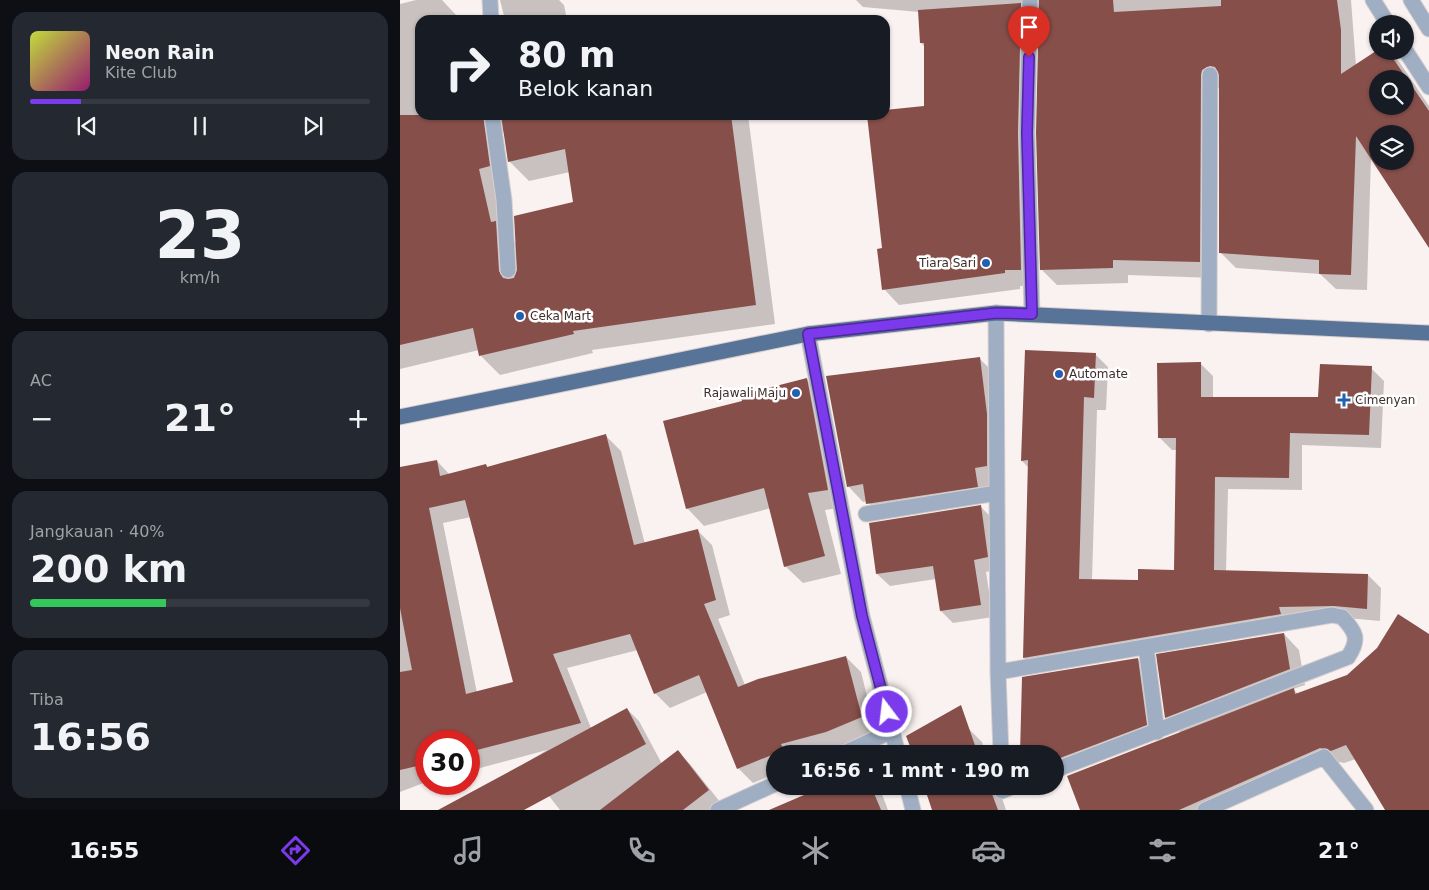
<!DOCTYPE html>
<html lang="id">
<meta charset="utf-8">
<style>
:root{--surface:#171b24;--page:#242831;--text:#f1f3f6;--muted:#9ea1a6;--line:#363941;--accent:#7c3aed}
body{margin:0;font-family:"DejaVu Sans",sans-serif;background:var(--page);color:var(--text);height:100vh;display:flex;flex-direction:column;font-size:19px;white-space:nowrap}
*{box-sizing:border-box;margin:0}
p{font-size:16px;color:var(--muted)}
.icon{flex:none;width:28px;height:28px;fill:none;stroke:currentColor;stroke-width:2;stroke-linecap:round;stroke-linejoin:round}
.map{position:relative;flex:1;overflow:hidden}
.details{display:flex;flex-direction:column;gap:12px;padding:12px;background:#0d0f14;width:400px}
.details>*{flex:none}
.hud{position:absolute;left:15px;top:15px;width:475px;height:105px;border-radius:15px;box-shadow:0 1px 4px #0004;background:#171b24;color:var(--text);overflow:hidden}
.buttons{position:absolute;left:969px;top:15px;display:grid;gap:10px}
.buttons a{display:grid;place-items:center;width:45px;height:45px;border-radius:50%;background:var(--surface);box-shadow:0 1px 4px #0004;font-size:25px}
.speed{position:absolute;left:15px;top:730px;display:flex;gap:10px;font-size:25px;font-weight:700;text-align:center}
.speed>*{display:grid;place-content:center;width:65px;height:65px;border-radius:50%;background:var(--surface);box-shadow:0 1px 4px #0004;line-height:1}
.speed .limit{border:8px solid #d22;background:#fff;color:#111}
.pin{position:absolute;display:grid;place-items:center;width:42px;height:42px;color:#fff;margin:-51px -21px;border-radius:50% 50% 50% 0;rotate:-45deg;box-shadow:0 0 5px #0007}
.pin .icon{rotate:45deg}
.me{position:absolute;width:55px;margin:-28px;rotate:345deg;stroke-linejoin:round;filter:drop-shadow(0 0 4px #0008)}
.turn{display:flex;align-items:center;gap:18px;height:105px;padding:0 20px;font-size:22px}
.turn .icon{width:65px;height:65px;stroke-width:2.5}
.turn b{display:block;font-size:35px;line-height:42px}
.big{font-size:38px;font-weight:600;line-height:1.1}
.details .card{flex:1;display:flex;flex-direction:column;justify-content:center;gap:8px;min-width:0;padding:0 18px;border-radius:15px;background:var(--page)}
.details .dial{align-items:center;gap:0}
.dial b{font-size:65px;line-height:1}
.song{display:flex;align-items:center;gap:15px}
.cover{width:60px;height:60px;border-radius:8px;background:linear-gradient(135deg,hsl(70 70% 55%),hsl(320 70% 35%))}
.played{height:5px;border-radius:2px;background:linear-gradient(90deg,var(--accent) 15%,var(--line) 15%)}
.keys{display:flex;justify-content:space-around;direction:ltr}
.heat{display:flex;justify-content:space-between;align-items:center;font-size:28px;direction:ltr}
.charge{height:8px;border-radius:4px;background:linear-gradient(90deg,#34c759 40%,var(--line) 0)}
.trip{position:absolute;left:366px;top:745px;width:298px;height:50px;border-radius:25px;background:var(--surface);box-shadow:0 1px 4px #0004;font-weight:600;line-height:50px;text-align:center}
.dock{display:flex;height:80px;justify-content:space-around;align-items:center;background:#090b0e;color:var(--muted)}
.dock .icon{width:35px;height:35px}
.dock .on{color:var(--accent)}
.dock b{font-size:22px;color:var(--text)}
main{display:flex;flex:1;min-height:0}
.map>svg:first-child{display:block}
.shadow{fill:#0003;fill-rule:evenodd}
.building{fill:#874f4a;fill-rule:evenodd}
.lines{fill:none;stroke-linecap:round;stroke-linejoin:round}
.minor-casing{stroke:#d8cfce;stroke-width:17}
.major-casing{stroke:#d8cfce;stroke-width:17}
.minor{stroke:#9faec3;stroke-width:15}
.major{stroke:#587398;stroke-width:15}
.route-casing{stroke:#51269a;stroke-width:12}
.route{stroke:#7c3aed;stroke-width:9}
.poi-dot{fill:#1f60b1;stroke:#fff;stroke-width:2}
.labels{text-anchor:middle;stroke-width:5;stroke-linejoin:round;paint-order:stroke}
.poi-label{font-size:12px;fill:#3d2e2c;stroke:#fff;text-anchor:start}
</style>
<main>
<section class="details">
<div class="card">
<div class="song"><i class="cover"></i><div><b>Neon Rain</b><p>Kite Club</p></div></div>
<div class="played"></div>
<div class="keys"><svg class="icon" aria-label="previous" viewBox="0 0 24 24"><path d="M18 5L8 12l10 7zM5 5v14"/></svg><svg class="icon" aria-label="pause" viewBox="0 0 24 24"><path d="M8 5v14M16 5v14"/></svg><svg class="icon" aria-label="next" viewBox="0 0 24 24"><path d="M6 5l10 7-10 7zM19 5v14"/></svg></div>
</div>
<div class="card dial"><b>23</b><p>km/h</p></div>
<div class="card"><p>AC</p>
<div class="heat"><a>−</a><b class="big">21°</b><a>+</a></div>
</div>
<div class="card"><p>Jangkauan · 40%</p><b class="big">200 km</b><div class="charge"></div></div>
<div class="card"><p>Tiba</p><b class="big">16:56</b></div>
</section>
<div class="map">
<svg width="1029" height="810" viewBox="0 0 1029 810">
<rect width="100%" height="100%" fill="#faf2f1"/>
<path class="shadow" d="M16,0H42L56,15L57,20H20V115H348L375,324L192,350L193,353L100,375L81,356L79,350L0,369V4ZM105,129L109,161L129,181L170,172L174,203L117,244L109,236L102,136Z
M100,0H159L164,5L167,20H105Z
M456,0H951L956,66L979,51H989L1000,63L1029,106V246L971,157L967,290L936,289L920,274L836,268L820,252L821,84L816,91L815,278L728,275V283L657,285L641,269L640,9L636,16L633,150L637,285L620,286V289L499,305L484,289V249L468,115H485V112L526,107L525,47L521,43L519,12L463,7ZM978,79H1005V106H978ZM978,134H1005V161H978Z
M695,354L708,367L706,410H697L692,580L739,582L775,571L777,450H772L759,437L800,363L813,376V399L919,398L971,368L984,381L981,448L902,445V490L828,489L826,572L968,575L981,588L980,621L947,618L637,671L624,658L629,468L622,461Z
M580,359L595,374L593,501L483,519L467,501L463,502L448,486Z
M407,380L424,397L445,507L425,510L441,574L403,583L385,566L371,508L304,526L287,508L344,401Z
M206,436L221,451L245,544L297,530L312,545L330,615L318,619L345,685L446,657L461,672L476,732L441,747L414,754H375V774L353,783L338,768L307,692L270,708L255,693L238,650L167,668L191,728L227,709L239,721L262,764L277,752L290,764L320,802L310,810H160L124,764L147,750L69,771V741H26V782L0,792V468L37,461L50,475L86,465L89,468ZM71,517L114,683L77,693L43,523Z
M580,506L593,519L600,569L586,572L593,617L553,623L541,611L536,579L490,586L477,574L470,524Z
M884,634L899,650L905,685L893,689L899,695L948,676L1029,635V810H986L956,759L944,763L934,761L820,810H681L781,733L766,717Z
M738,659L750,671L758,737L655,769V754Z
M568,728L582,742L586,754H514Z
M426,786H479L488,810H374Z
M525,786H598L606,810H534Z"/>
<path class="building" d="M639,0H713L714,12L821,6V0H937L941,30V74L976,51H988L1029,111V248L956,136L951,275L919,274V260L819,253V75L815,67L810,66L802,70L801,75L800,262L713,260V268L640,270L636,133ZM978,79H1005V106H978ZM978,134H1005V161H978Z
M621,3L618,133L621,270H605V273L482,290L477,249L482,248L467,115H485V110L524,106V43H520L518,10Z
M0,115H83L90,166L79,169L91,222L96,221L99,271L103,278L108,279L114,278L117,270L114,216L173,202L165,149L108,162L101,115H331L356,305L173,331L174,334L79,356L73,328L0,345Z
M625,350L696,353L694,398L684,397L679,579L738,580V569L774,570L776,438H758L757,363L801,362V397H918L920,364L972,366L969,435L890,433L889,478L815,477L814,570L968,574L967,609L934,606L879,607L881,614L623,658L628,460L621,461Z
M580,357L587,414V466L575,468L578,487L466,504L463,484L447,487L426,376Z
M407,378L428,490L408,493L425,556L384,567L364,488L286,509L263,421L342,401L341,395Z
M206,434L234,545L298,529L316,600L304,604L338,687L358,679L446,656L462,717L426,732L381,744L384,750L337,769L299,675L254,694L230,634L153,654L181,723L69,752V741H26V764L0,770V672L12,670L0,608V467L37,460L40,476L86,464L87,467ZM65,500L113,682L66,694L29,508Z
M581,505L588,557L574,560L581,605L540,611L533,566L476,574L469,523Z
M998,614L1029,634V810H985L946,745L931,751L920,748L779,810H680L667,776L894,688L895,694L947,675L977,648Z
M884,633L890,669L765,718L756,654Z
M738,658L747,725L660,758L658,754H620L622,677Z
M561,705L578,754H513L506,736Z
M227,708L246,744L124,810H38Z
M278,750L309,790L283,810H200Z
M425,786H471L481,810H369Z
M524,786H589L598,810H532Z"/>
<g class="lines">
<defs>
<path id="minor" d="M90,0L91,20
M630,0L627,133L632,314
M973,0L988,24
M1011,0L1029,29
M1005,50L1029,87
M92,115L104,200L108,270
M596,313L598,672L601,754
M809,324L810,75
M408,334L462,616L498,754
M466,514L597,493
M746,647L757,732
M598,672L932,615L942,617C956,632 960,639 948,657L655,770
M442,754L492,731
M507,786L513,810
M602,786V791L614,786
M318,810L375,784
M805,810L924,757L966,810"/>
<path id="major" d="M0,417L408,334L596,313L1029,333"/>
</defs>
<use href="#minor" class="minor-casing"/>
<use href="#major" class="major-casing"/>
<use href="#minor" class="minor"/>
<use href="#major" class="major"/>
</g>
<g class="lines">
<defs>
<path id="route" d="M487,712L462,616L408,334L596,313L632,314L627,133L629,57"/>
</defs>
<use href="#route" class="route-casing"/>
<use href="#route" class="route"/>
</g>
<g class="poi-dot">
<circle cx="586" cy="263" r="5"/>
<circle cx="120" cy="316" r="5"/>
<circle cx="659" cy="374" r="5"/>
<circle cx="396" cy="393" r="5"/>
<path d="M941.5 392.5h5v5h5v5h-5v5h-5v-5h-5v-5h5z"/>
</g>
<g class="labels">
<g class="poi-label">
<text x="576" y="267" text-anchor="end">Tiara Sari</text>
<text x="130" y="320">Ceka Mart</text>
<text x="669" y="378">Automate</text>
<text x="386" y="397" text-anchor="end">Rajawali Maju</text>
<text x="955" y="404">Cimenyan</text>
</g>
</g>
</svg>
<div class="buttons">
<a><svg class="icon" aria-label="sound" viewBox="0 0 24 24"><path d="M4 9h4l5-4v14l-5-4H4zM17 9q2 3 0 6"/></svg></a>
<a><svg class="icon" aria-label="search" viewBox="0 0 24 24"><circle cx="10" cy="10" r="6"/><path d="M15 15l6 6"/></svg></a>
<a><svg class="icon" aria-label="layers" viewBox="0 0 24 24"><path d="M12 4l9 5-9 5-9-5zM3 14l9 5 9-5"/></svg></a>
</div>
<div class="speed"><div class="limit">30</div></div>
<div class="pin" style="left:629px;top:57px;background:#d93025"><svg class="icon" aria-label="arrive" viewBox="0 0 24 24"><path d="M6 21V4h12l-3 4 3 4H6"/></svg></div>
<svg class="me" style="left:487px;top:712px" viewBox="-20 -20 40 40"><circle r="17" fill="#7c3aed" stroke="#fff" stroke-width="3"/><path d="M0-11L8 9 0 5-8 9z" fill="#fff"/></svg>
<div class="trip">16:56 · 1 mnt · 190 m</div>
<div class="hud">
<div class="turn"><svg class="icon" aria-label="right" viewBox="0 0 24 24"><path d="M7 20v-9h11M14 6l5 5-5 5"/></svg><div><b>80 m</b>Belok kanan</div></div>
</div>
</div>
</main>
<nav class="dock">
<b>16:55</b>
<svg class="icon on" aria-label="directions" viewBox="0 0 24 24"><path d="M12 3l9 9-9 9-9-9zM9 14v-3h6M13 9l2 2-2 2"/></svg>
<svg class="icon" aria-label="music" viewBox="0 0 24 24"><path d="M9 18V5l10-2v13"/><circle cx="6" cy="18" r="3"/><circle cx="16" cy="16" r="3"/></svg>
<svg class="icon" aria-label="phone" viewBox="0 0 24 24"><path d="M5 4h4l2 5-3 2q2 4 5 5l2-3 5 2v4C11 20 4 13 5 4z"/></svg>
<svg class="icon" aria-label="climate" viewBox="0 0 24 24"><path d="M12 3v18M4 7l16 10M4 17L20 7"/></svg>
<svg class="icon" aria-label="car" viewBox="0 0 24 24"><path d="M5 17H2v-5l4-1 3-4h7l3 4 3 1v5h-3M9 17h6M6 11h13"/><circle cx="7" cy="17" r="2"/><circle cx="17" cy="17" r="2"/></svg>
<svg class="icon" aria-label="filters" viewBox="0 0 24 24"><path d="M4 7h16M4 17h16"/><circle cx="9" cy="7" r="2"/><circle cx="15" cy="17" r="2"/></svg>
<b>21°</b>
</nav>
